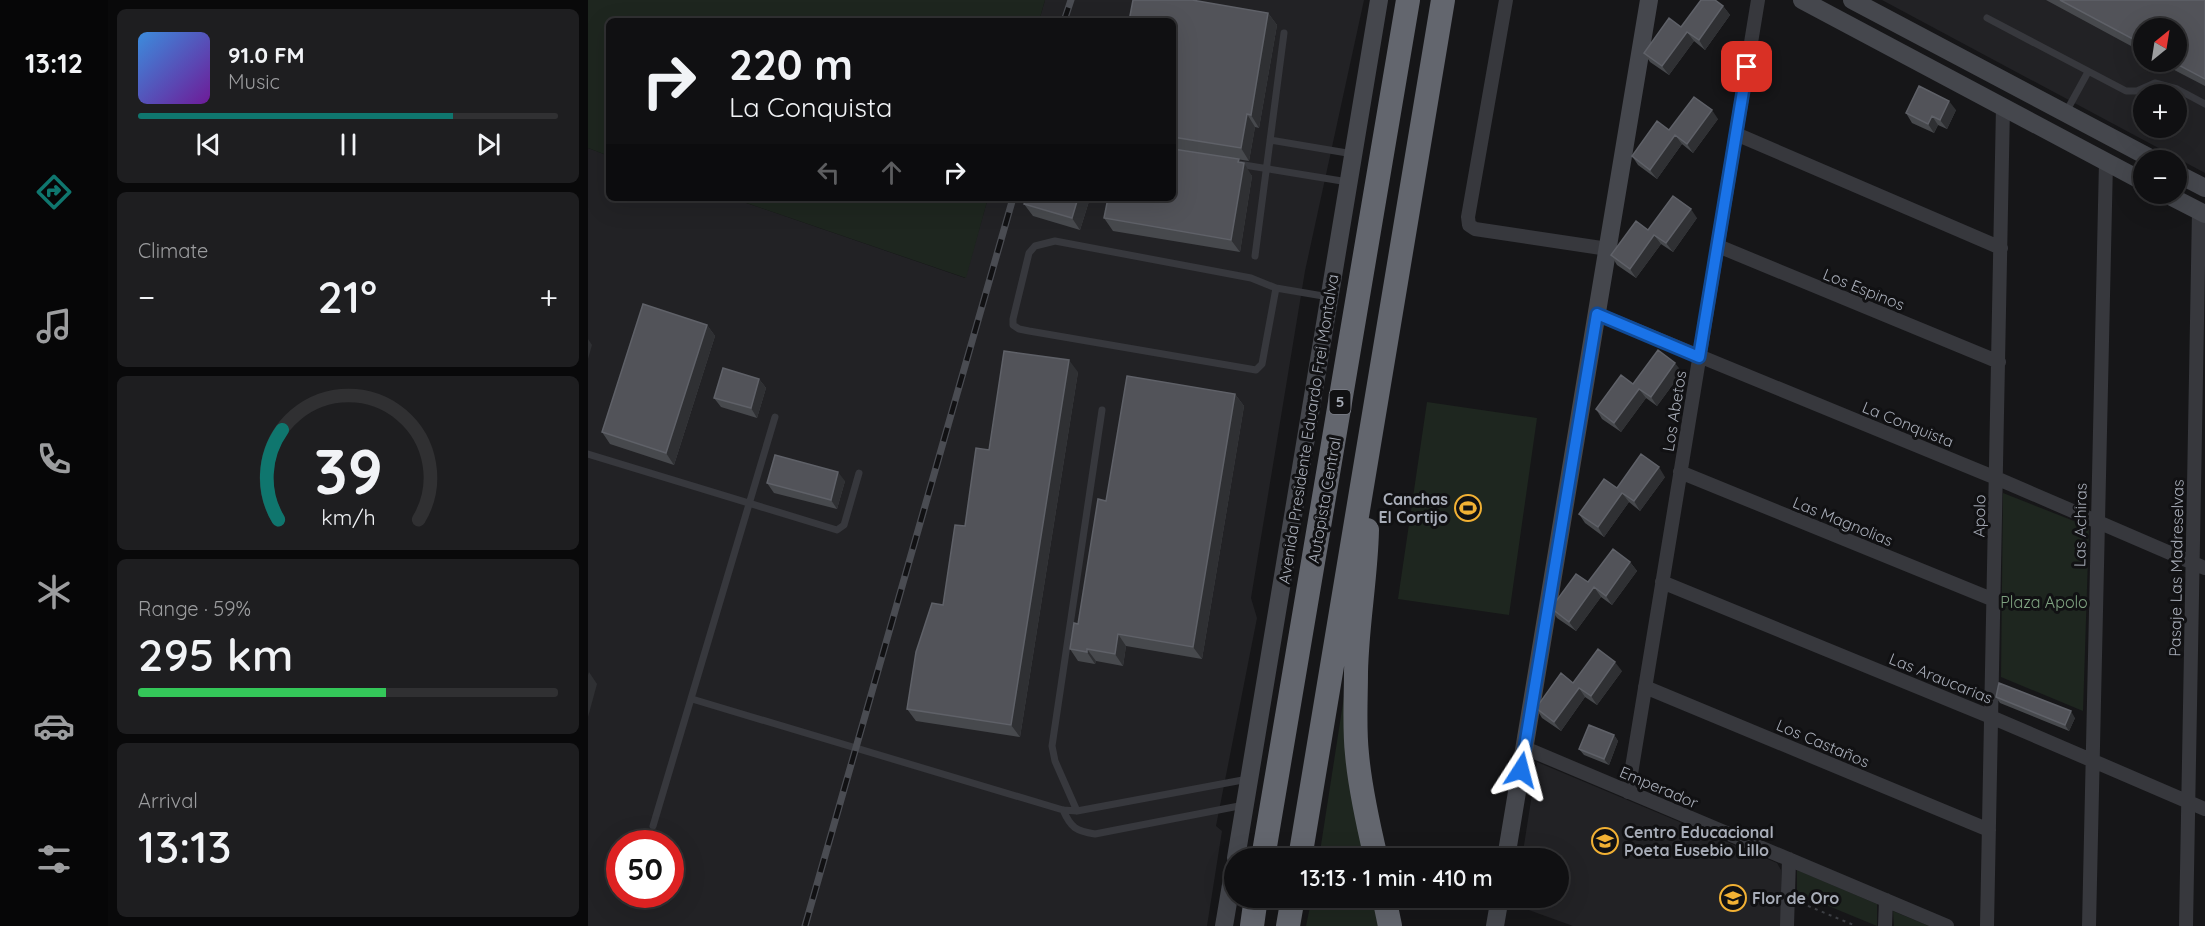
<!DOCTYPE html>
<meta charset="utf-8">
<style>
:root{--surface:#101012;--page:#1e1e20;--text:#f1f3f6;--muted:#9c9d9f;--line:#303032;--accent:#0f766e}
body{margin:0;font-family:Quicksand,sans-serif;background:var(--page);color:var(--text);height:100vh;display:flex;flex-direction:column;font-size:22px;white-space:nowrap}
*{box-sizing:border-box;margin:0}
p{font-size:20px;color:var(--muted)}
.icon{flex:none;width:33px;height:33px;fill:none;stroke:currentColor;stroke-width:2;stroke-linecap:round;stroke-linejoin:round}
.map{position:relative;flex:1;overflow:hidden}
.sheet{display:flex;flex-direction:column;gap:9px;padding:9px;background:#09090a;width:480px}
.sheet>*{flex:none}
.top-card{position:absolute;left:18px;top:18px;width:570px;height:183px;border-radius:9px;box-shadow:0 6px 24px #0002,0 0 0 2px var(--line);background:#101012;color:var(--text);overflow:hidden}
.needle{width:39px;rotate:30deg}
.fabs{position:absolute;left:1545px;top:18px;display:grid;gap:12px}
.fabs a{display:grid;place-items:center;width:54px;height:54px;border-radius:50%;background:var(--surface);box-shadow:0 6px 24px #0002,0 0 0 2px var(--line);font-size:30px}
.speed{position:absolute;left:18px;top:830px;display:flex;gap:12px;font-size:30px;font-weight:700;text-align:center}
.speed>*{display:grid;place-content:center;width:78px;height:78px;border-radius:50%;background:var(--surface);box-shadow:0 6px 24px #0002,0 0 0 2px var(--line);line-height:1}
.speed .limit{border:9px solid #d22;background:#fff;color:#111}
.pin{position:absolute;display:grid;place-items:center;width:51px;height:51px;color:#fff;margin:-26px;border-radius:12px;box-shadow:0 3px 9px #0006}
.me{position:absolute;width:66px;margin:-33px;rotate:9deg;stroke-linejoin:round;filter:drop-shadow(0 0 4px #0008)}
.turn{display:flex;align-items:center;gap:21px;height:126px;padding:0 24px;font-size:27px}
.turn .icon{width:78px;height:78px;stroke-width:2.5}
.turn b{display:block;font-size:42px;line-height:51px}
.lanes{display:flex;align-items:center;height:57px;padding:0 24px;background:#0003;justify-content:center;gap:30px;direction:ltr}
.lanes .off{opacity:.35}
.big{font-size:45px;font-weight:600;line-height:1.1}
.sheet .widget{flex:1;display:flex;flex-direction:column;justify-content:center;gap:9px;min-width:0;padding:0 21px;border-radius:9px;background:var(--page)}
.sheet .dial{align-items:center;gap:0}
.dial svg{height:156px;overflow:visible;fill:none;stroke:var(--line);stroke-width:7;stroke-linecap:round;text-anchor:middle}
.dial text{fill:var(--text);stroke:none}
.song{display:flex;align-items:center;gap:18px}
.cover{width:72px;height:72px;border-radius:9px;background:linear-gradient(135deg,hsl(210 70% 55%),hsl(280 70% 35%))}
.played{height:6px;border-radius:3px;background:linear-gradient(90deg,var(--accent) 75%,var(--line) 75%)}
.keys{display:flex;justify-content:space-around;direction:ltr}
.heat{display:flex;justify-content:space-between;align-items:center;font-size:33px;direction:ltr}
.charge{height:9px;border-radius:4px;background:linear-gradient(90deg,#34c759 59%,var(--line) 0)}
.trip{position:absolute;left:636px;top:848px;width:345px;height:60px;border-radius:30px;background:var(--surface);box-shadow:0 6px 24px #0002,0 0 0 2px var(--line);font-weight:600;line-height:60px;text-align:center}
main{display:flex;flex:1;min-height:0}
.dock{display:flex;flex-direction:column;width:108px;justify-content:space-around;align-items:center;background:#060607;color:var(--muted)}
.dock .icon{width:42px;height:42px}
.dock .on{color:var(--accent)}
.dock b{font-size:27px;color:var(--text)}
.map>svg:first-child{display:block}
.built{fill:#222225;fill-rule:evenodd}
.green{fill:#1e261f}
.lines{fill:none;stroke-linecap:round;stroke-linejoin:round}
.path{stroke:#3d3f44;stroke-width:2;stroke-dasharray:3 4.5;stroke-linecap:butt}
.lane{stroke:#37383d;stroke-width:7}
.street{stroke:#37383d;stroke-width:14}
.secondary{stroke:#45474d;stroke-width:18}
.highway{stroke:#63666e;stroke-width:24}
.rail-casing{stroke:#4a4c52;stroke-width:7}
.rail{stroke:#111113;stroke-width:4.5;stroke-dasharray:14;stroke-linecap:butt}
.wall{fill:#47494d}
.shaded-wall{fill:#2f3033}
.building{fill:#525359;stroke:#5f6168;stroke-width:1.5}
.route-casing{stroke:#114b97;stroke-width:15}
.route{stroke:#1a73e8;stroke-width:10}
.labels{text-anchor:middle;stroke-width:6;stroke-linejoin:round;paint-order:stroke}
.shield{fill:#111113;stroke:#7b7e86;stroke-width:1.5}
.shield-label{font-size:15px;font-weight:bold;fill:#a8adb8}
.street-label{font-size:16px;fill:#a8adb8;stroke:#111113}
.poi-label{font-size:16px;font-weight:bold;fill:#a8adb8;stroke:#111113;text-anchor:start}
.park-label{font-size:16px;fill:#7fa381;stroke:#111113}
</style>
<main>
<nav class="dock">
<b>13:12</b>
<svg class="icon on" aria-label="directions" viewBox="0 0 24 24"><path d="M12 3l9 9-9 9-9-9zM9 14v-3h6M13 9l2 2-2 2"/></svg>
<svg class="icon" aria-label="music" viewBox="0 0 24 24"><path d="M9 18V5l10-2v13"/><circle cx="6" cy="18" r="3"/><circle cx="16" cy="16" r="3"/></svg>
<svg class="icon" aria-label="phone" viewBox="0 0 24 24"><path d="M5 4h4l2 5-3 2q2 4 5 5l2-3 5 2v4C11 20 4 13 5 4z"/></svg>
<svg class="icon" aria-label="climate" viewBox="0 0 24 24"><path d="M12 3v18M4 7l16 10M4 17L20 7"/></svg>
<svg class="icon" aria-label="car" viewBox="0 0 24 24"><path d="M5 17H2v-5l4-1 3-4h7l3 4 3 1v5h-3M9 17h6M6 11h13"/><circle cx="7" cy="17" r="2"/><circle cx="17" cy="17" r="2"/></svg>
<svg class="icon" aria-label="filters" viewBox="0 0 24 24"><path d="M4 7h16M4 17h16"/><circle cx="9" cy="7" r="2"/><circle cx="15" cy="17" r="2"/></svg>
</nav>
<section class="sheet">
<div class="widget">
<div class="song"><i class="cover"></i><div><b>91.0 FM</b><p>Music</p></div></div>
<div class="played"></div>
<div class="keys"><svg class="icon" aria-label="previous" viewBox="0 0 24 24"><path d="M18 5L8 12l10 7zM5 5v14"/></svg><svg class="icon" aria-label="pause" viewBox="0 0 24 24"><path d="M8 5v14M16 5v14"/></svg><svg class="icon" aria-label="next" viewBox="0 0 24 24"><path d="M6 5l10 7-10 7zM19 5v14"/></svg></div>
</div>
<div class="widget"><p>Climate</p>
<div class="heat"><a>−</a><b class="big">21°</b><a>+</a></div>
</div>
<div class="widget dial"><svg viewBox="0 0 100 80">
<path d="M14 69A42 42 0 1 1 86 69"/>
<path d="M14 69A42 42 0 0 1 16 23" stroke="#0f766e"/>
<text x="50" y="56" font-size="32" font-weight="700">39</text>
<text x="50" y="72" font-size="11">km/h</text>
</svg></div>
<div class="widget"><p>Range · 59%</p><b class="big">295 km</b><div class="charge"></div></div>
<div class="widget"><p>Arrival</p><b class="big">13:13</b></div>
</section>
<div class="map">
<svg width="1617" height="926" viewBox="0 0 1617 926">
<rect width="100%" height="100%" fill="#161618"/>
<path class="built" d="M457,0H776L717,271L663,598L669,618L628,826L634,831L619,926H0V148L21,156V198H144L377,278L400,198H585V21H451ZM32,843H82V894H32Z
M1294,0H1617V173ZM1556,28H1588V62H1556ZM1556,94H1588V128H1556Z
M949,762L1189,863L1193,870V926H985L927,905L928,897H970V858H934Z"/>
<path class="green" d="M0,0H457L451,21H21V156L0,148Z
M144,198H400L378,278Z
M839,402L949,418L921,615L810,599Z
M1415,493L1501,527L1495,711L1413,677Z
M757,690L778,858H731Z
M1209,870L1289,904V926L1209,893Z
M724,897H786L792,926H718Z
M1305,911L1341,926H1306Z"/>
<g class="lines">
<path class="path" d="M1213,903L1268,926"/>
<path class="lane" d="M1399,18L1538,91H1549L1567,83L1589,89L1617,104
M1478,112L1500,72
M682,140L765,154
M650,164L760,182
M667,256L696,33
M688,288L674,364L668,370L441,331L431,329L425,325V319L441,253L447,246L467,241L663,278L688,288L741,297
M0,454L249,530L256,525L271,473
M104,699L475,810L489,811L660,779
M475,810C483,828 488,831 507,834L656,805
M489,811L467,761L464,746L514,410
M65,826L187,417"/>
<path class="street" d="M918,0L880,217L881,225L887,229L1020,249
M1148,134L1413,248
M1130,246L1411,362
M1009,314L1408,478L1617,568
M1092,472L1406,600
M1074,582L1403,717L1617,809
M1057,687L1401,830
M937,748L1359,926
M1040,792L1170,0
M1199,926L1201,859
M1297,926L1298,900
M1399,926L1415,106
M1501,926L1518,161
M1598,926L1611,211"/>
<path class="secondary" d="M1214,0L1556,182
M1264,0L1566,160
M1588,173L1617,188
M1578,194L1617,214
M648,858L791,0
M918,858L1061,0
M636,926L646,867
M907,926L912,897"/>
<path class="highway" d="M779,530C778,577 769,624 768,672C768,699 766,727 769,754C772,789 780,824 788,858
M675,858L820,0
M712,858L855,0
M796,897L802,926
M664,926L668,897
M700,926L705,897"/>
<defs>
<path id="rail" d="M476,21L483,0
M217,926L425,198"/>
</defs>
<use href="#rail" class="rail-casing"/>
<use href="#rail" class="rail"/>
</g>
<path class="wall" d="M1458,0H1617V86L1571,62H1588L1556,28V53Z
M1135,6L1142,15L1117,50L1106,41L1081,75L1062,62L1056,53L1093,27Z
M680,13L689,25L671,128L667,127L661,161L585,149L653,163L664,176L652,252L525,231L516,218L585,198V21Z
M1368,110L1359,129L1350,125L1346,133L1324,123L1318,113Z
M1130,119L1105,153L1094,144L1069,179L1050,165L1044,156L1081,130Z
M502,198L492,230L445,216L436,204Z
M1109,218L1085,252L1073,244L1048,278L1029,265L1023,255L1060,230Z
M119,325L127,336L86,465L22,444L14,432Z
M490,372L432,737L328,721L319,709L355,605L377,526L401,450Z
M1094,372L1069,406L1058,398L1033,432L1014,419L1008,409L1045,384Z
M171,379L178,388L169,418L133,407L126,398Z
M647,394L656,406L614,659L538,646L535,666L508,661L507,664L490,661L482,649L490,624L518,501Z
M1077,477L1052,511L1041,502L1016,537L997,523L991,514L1029,488Z
M257,481L249,509L186,493L179,483Z
M1042,562L1049,571L1024,605L1013,597L988,631L969,618L963,608L1000,582Z
M1034,671L1009,705L997,697L973,731L954,718L948,708L985,683Z
M1408,697L1487,718L1481,731L1412,703Z
M1026,735L1030,741L1021,765L996,755L991,749Z"/>
<path class="shaded-wall" d="M1135,6L1142,15L1117,50L1111,40Z
M680,13L689,25L671,128L663,115Z
M1099,32L1106,41L1081,75L1074,66Z
M1361,101L1368,110L1359,129L1352,120Z
M1124,110L1130,119L1105,153L1099,144Z
M659,114L667,127L661,161L653,148Z
M1344,116L1350,125L1346,133L1340,124Z
M1087,135L1094,144L1069,179L1062,170Z
M651,159L655,166L656,163L664,176L652,252L643,240Z
M490,198H502L492,230L484,218Z
M1103,209L1109,218L1085,252L1078,243Z
M1066,235L1073,244L1048,278L1042,269Z
M119,325L127,336L86,465L78,453Z
M0,339L4,345L0,359Z
M481,360L490,372L432,737L423,725Z
M1087,363L1094,372L1069,406L1063,397Z
M171,379L178,388L169,418L163,408Z
M1051,389L1058,398L1033,432L1026,423Z
M647,394L656,406L614,659L605,647Z
M1071,467L1077,477L1052,511L1046,501Z
M250,472L257,481L249,509L243,500Z
M1034,493L1041,502L1016,537L1010,527Z
M1042,562L1049,571L1024,605L1018,596Z
M1006,587L1013,597L988,631L981,622Z
M530,634L538,646L535,666L527,654Z
M499,649L508,661L507,664L499,652Z
M1027,662L1034,671L1009,705L1003,696Z
M1,672L9,684L0,717V675Z
M991,688L997,697L973,731L966,722Z
M1483,711L1487,718L1481,731L1477,725Z
M1026,735L1030,741L1021,765L1016,759Z"/>
<path class="building" d="M545,0H604L680,13L663,115L659,114L653,148L585,137V21H541Z
M1113,0H1127L1135,6L1111,40L1099,32L1074,66L1056,53L1081,18L1093,27Z
M1472,0H1617V79L1585,62H1588V28H1556V45Z
M1331,86L1361,101L1352,120L1344,116L1340,124L1318,113Z
M1106,97L1124,110L1099,144L1087,135L1062,170L1044,156L1069,121L1081,130Z
M585,149L651,159L650,162L656,163L643,240L516,218L520,198H585Z
M1085,196L1103,209L1078,243L1066,235L1042,269L1023,255L1048,221L1060,230Z
M438,198H490L484,218L436,204Z
M55,304L119,325L78,453L14,432Z
M1070,350L1087,363L1063,397L1051,389L1026,423L1008,409L1033,375L1045,384Z
M416,351L481,360L423,725L319,709L328,652L344,603L355,605L367,525L377,526L388,448L401,450Z
M135,368L171,379L163,408L126,398Z
M539,376L647,394L605,647L530,634L527,654L499,649V652L482,649L486,623L490,624L510,499L518,501Z
M1053,454L1071,467L1046,501L1034,493L1010,527L991,514L1016,479L1029,488Z
M187,455L250,472L243,500L179,483Z
M1025,549L1042,562L1018,596L1006,587L981,622L963,608L988,574L1000,582Z
M1010,649L1027,662L1003,696L991,688L966,722L948,708L973,673L985,683Z
M1411,683L1483,711L1477,725L1408,697Z
M1001,725L1026,735L1016,759L991,749Z"/>
<g class="lines">
<defs>
<path id="route" d="M933,770L1009,314L1111,357L1159,67"/>
</defs>
<use href="#route" class="route-casing"/>
<use href="#route" class="route"/>
</g>
<defs>
<symbol id="stadium-ring" viewBox="-11 -11 22 22"><circle r="9.5" fill="#111113" stroke="#f2b134" stroke-width="1.5"/><path d="M0-5a6.5 5 0 1 0 0 10a6.5 5 0 1 0 0-10ZM-3.5-1.8h7v3.6h-7Z" fill="#f2b134"/></symbol>
<symbol id="school-ring" viewBox="-11 -11 22 22"><circle r="9.5" fill="#111113" stroke="#f2b134" stroke-width="1.5"/><path d="M0-5L7-2L0 1L-7-2ZM-4 1L0 2.5L4 1V4Q0 6-4 4Z" fill="#f2b134"/></symbol>
</defs>
<g fill-rule="evenodd">
<use href="#stadium-ring" x="865" y="493" width="30" height="30"/>
<use href="#school-ring" x="1002" y="826" width="30" height="30"/>
<use href="#school-ring" x="1130" y="883" width="30" height="30"/>
</g>
<g class="labels">
<rect class="shield" x="741.5" y="390" width="21" height="24" rx="4.5"/>
<g class="shield-label">
<text x="752" y="407">5</text>
</g>
<g class="street-label">
<text transform="translate(1276 289) rotate(22)" y="6">Los Espinos</text>
<text transform="translate(1086 411) rotate(-81)" y="6">Los Abetos</text>
<text transform="translate(1320 424) rotate(22)" y="6">La Conquista</text>
<text transform="translate(720 429) rotate(-81)" y="6">Avenida Presidente Eduardo Frei Montalva</text>
<text transform="translate(736 500) rotate(-80)" y="6">Autopista Central</text>
<text transform="translate(1391 516) rotate(-89)" y="6">Apolo</text>
<text transform="translate(1255 521) rotate(22)" y="6">Las Magnolias</text>
<text transform="translate(1492 525) rotate(-89)" y="6">Las Achiras</text>
<text transform="translate(1588 568) rotate(-89)" y="6">Pasaje Las Madreselvas</text>
<text transform="translate(1353 678) rotate(22)" y="6">Las Araucarias</text>
<text transform="translate(1235 743) rotate(23)" y="6">Los Castaños</text>
<text transform="translate(1071 787) rotate(23)" y="6">Emperador</text>
</g>
<g class="poi-label">
<text x="860" y="505" text-anchor="end">Canchas<tspan x="860" dy="18">El Cortijo</tspan></text>
<text x="1036" y="838">Centro Educacional<tspan x="1036" dy="18">Poeta Eusebio Lillo</tspan></text>
<text x="1164" y="904">Flor de Oro</text>
</g>
<g class="park-label">
<text x="1456" y="608">Plaza Apolo</text>
</g>
</g>
</svg>
<div class="fabs">
<a><svg class="needle" viewBox="-14 -14 28 28"><path d="M0-13l5 13h-10z" fill="#e53935"/><path d="M0 13l5-13h-10z" fill="#9c9d9f"/></svg></a>
<a>+</a>
<a>−</a>
</div>
<div class="speed"><div class="limit">50</div></div>
<div class="pin" style="left:1159px;top:67px;background:#d93025"><svg class="icon" aria-label="arrive" viewBox="0 0 24 24"><path d="M6 21V4h12l-3 4 3 4H6"/></svg></div>
<svg class="me" style="left:933px;top:770px" viewBox="-20 -20 40 40"><path d="M0-17L14 15 0 8-14 15z" fill="#1a73e8" stroke="#fff" stroke-width="4"/></svg>
<div class="trip">13:13 · 1 min · 410 m</div>
<div class="top-card">
<div class="turn"><svg class="icon" aria-label="right" viewBox="0 0 24 24"><path d="M7 20v-9h11M14 6l5 5-5 5"/></svg><div><b>220 m</b>La Conquista</div></div>
<div class="lanes"><svg class="icon off" aria-label="left" viewBox="0 0 24 24"><path d="M17 20v-9H6M10 6l-5 5 5 5"/></svg><svg class="icon off" aria-label="ahead" viewBox="0 0 24 24"><path d="M12 20V5M6 11l6-6 6 6"/></svg><svg class="icon" aria-label="right" viewBox="0 0 24 24"><path d="M7 20v-9h11M14 6l5 5-5 5"/></svg></div>
</div>
</div>
</main>
